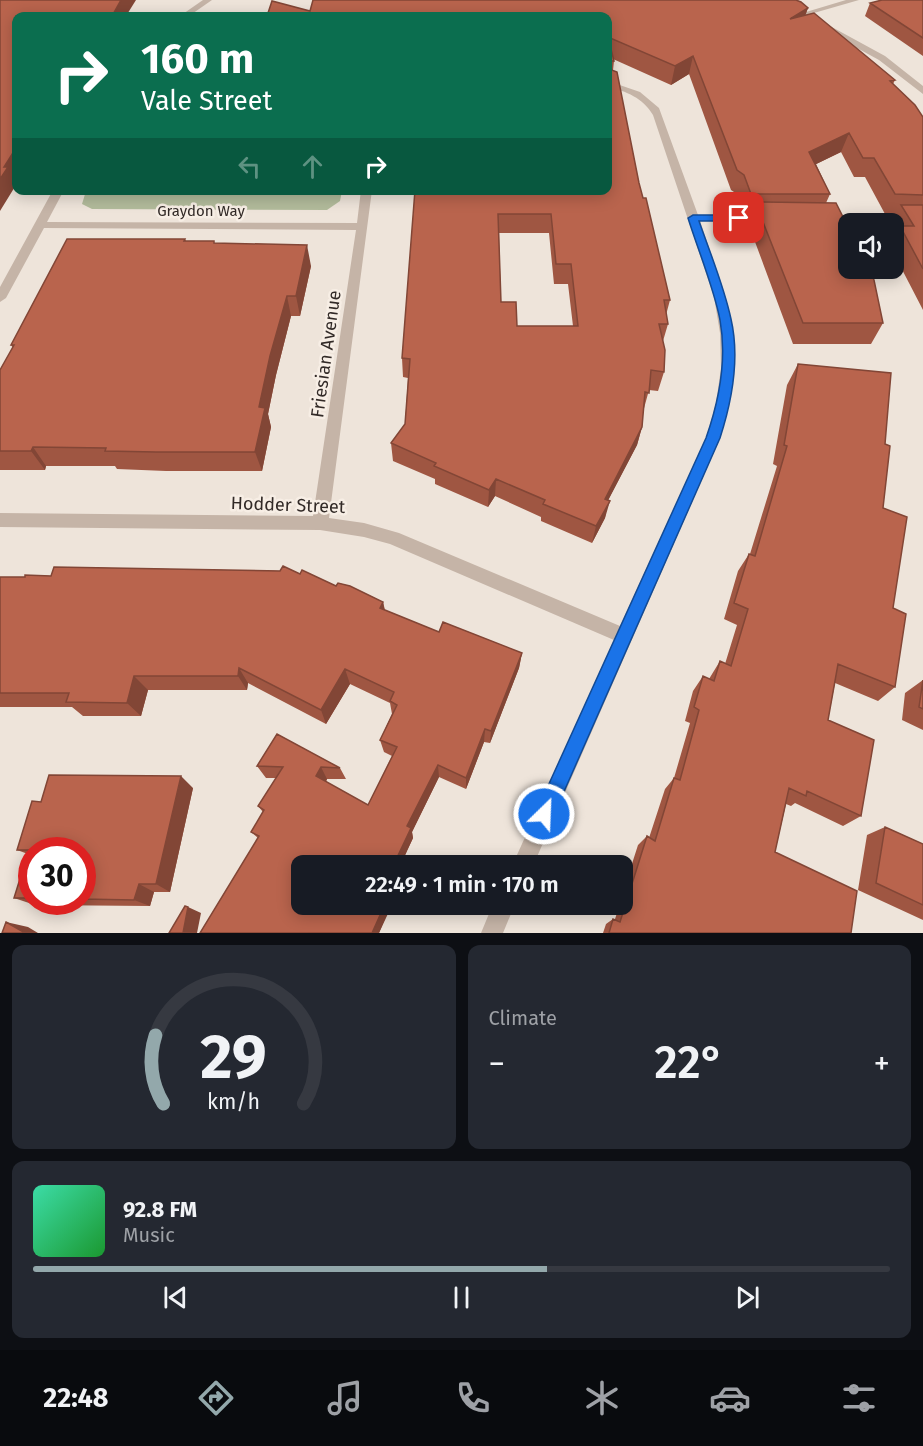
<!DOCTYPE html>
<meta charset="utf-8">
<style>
:root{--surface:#171b24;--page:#242831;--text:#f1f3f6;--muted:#9ea1a6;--line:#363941;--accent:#93a8ab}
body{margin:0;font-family:"Fira Sans",sans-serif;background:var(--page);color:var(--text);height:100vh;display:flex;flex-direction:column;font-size:22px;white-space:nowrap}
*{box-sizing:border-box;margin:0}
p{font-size:20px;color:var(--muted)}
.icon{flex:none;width:33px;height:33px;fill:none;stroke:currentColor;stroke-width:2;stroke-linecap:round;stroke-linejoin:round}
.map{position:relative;height:933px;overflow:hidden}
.panel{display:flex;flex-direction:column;gap:12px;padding:12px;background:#0d0f14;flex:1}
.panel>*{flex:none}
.guide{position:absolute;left:12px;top:12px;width:600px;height:183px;border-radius:12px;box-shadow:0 3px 15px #0003;background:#0b6e4f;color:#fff;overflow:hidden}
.buttons{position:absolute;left:838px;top:213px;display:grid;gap:12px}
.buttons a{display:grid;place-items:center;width:66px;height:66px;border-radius:12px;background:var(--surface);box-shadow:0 3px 15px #0003;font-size:30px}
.speed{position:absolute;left:18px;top:837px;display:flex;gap:12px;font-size:30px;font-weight:700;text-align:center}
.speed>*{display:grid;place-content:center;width:78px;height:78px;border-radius:50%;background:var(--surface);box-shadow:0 3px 15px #0003;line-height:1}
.speed .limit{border:9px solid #d22;background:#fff;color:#111}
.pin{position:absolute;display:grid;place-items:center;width:51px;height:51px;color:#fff;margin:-26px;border-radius:12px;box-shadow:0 3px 9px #0006}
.me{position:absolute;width:66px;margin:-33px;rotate:24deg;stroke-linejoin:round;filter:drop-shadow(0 0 4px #0008)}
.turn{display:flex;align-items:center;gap:21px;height:126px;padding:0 30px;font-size:27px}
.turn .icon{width:78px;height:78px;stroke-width:2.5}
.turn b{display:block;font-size:42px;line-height:51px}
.lanes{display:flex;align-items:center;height:57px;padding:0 30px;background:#0003;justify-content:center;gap:30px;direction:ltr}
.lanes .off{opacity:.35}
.big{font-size:45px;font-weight:600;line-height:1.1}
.panel .card{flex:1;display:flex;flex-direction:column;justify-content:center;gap:9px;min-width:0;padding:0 21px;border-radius:12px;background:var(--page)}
.panel .dial{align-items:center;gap:0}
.dial svg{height:156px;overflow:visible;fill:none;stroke:var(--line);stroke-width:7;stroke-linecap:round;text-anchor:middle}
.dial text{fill:var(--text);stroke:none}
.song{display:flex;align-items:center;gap:18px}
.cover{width:72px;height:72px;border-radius:9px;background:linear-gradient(135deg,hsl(160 70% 55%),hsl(130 70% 35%))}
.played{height:6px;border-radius:3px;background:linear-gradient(90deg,var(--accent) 60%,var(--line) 60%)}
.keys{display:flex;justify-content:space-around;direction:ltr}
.heat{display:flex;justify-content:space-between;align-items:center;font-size:33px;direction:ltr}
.panel .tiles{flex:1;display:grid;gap:12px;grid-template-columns:1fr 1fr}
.card:last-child{grid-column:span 2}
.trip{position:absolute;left:291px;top:855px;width:342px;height:60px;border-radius:12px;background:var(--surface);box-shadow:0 3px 15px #0003;font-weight:600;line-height:60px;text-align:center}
.menu{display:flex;height:96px;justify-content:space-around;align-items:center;background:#090b0e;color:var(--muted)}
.menu .icon{width:42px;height:42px}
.menu .selected{color:var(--accent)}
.menu b{font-size:27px;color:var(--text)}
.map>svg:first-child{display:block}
.green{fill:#b2bb9b}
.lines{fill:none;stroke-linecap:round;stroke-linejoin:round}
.minor{fill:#c5b4a7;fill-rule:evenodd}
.wall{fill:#9f5642;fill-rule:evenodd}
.shaded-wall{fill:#824636}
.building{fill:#b9644d;stroke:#824636;stroke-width:1.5;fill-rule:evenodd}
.route{fill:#1a73e8;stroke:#114b97;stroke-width:1.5}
.labels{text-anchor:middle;stroke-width:5;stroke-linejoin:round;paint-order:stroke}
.far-street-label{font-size:15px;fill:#322a27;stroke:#f7eee5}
.street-label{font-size:18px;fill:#322a27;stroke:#f7eee5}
</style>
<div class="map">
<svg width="923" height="933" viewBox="0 0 923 933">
<rect width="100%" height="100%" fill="#eee4da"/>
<path class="green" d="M86,191L342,190V191L340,201L327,210L92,209L82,204Z"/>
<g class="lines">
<path class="minor" d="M203,0H212L189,16H180Z
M846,0H859L800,17L796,15Z
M813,20H819L885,56L923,86V94L879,60L813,24Z
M608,81L640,92L659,108L698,215H768L774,218L768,221H700C729,306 747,348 720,438L533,866H512L614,640L390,544L364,537L320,530L0,527V513L313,516L356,230L44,228L6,298L0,302V287L53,190H64L47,222L357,223L361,190H372L329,518L364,523L399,533L620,626L706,438L716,403L721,368L720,333L714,297L653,115C643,98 626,91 608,87Z
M825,215L923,216V222L821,220L819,218Z
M493,904H515L503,933H481Z"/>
</g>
<path class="wall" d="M923,0V56L865,16L870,3Z
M808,8L805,15L895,80L893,84L923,117V310L894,254V237L896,233L894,230V224H891L896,214H885L865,177H854L841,152L816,164L830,194L826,203L883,323L871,344H793L748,223L752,213H744L737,194L731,190L689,74L671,85L613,59L614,61L613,70L639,183L670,300L666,315L668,324L663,341L664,372L658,391L649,390L643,412L642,427L637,445L608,500L605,518L592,543L541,521V517L495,496L488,507L435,484V479L393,461L391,443L405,424L408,378L403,377L402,358L608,16L310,11ZM499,233H549L554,284H568L573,326H517L501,302Z
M185,239L186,241L215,243L311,266L300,316H291L276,375L268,414L271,427L262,471H166L117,469L115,466H46L45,470H0V370L13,348L11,345Z
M798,364L885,444L883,508L893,608L895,687L878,701L835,683L828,720L861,816L843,826L795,803L791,806L786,804L775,852L851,933H603L606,924L613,919H615L620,904H622V895L638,845L647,836L649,838L665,789L674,778L690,723L685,721L693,691L703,676L709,679L720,661L725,664L737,625L724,619L738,571L749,554H750L777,466L773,464L787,385Z
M283,566L300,574L302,570L336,586L338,583L350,586L383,602L385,610L439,632L443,622L522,653L519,668L490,743L484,742L466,789L439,777L412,832L413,838L400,866H302V904H391L379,933H200L258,838L251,832L263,812L258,806L276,778H266L257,766L277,734L340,768L346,779H327L326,782L368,805L392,756L384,752L380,740L392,714L390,703L350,684L326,724L248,683L247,690H148L141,716H83L72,707H0V577H25V575L51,576L54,567L280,571Z
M923,680V730L902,720L905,693Z
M193,788L170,892H154L150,906L35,905L14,898L28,854L17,850L41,802ZM32,850H82V902H32Z
M885,827L923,844V920L858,890L867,835Z"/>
<path class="shaded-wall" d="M121,0H136L126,16H112Z
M808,8L802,25L790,19Z
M693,56L689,74L671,85L675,66Z
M849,133L841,152L802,171L809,152Z
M16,148V179L15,181L16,185L0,211V179L4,167Z
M307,245L311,266L300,316L296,296Z
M287,296L291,316L276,375L268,414L271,427L262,471L255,452L259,407L270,356Z
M642,427L637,445L600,516L605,499Z
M33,447L46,466L45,470L31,451Z
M496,479L495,496L488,507L489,490Z
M610,501L605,518L592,543L596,526Z
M383,602L386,618L380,608Z
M522,653L519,668L490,743L491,731Z
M239,668L248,683L247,690L238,676Z
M345,669L350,684L326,724L321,710Z
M134,676L148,690L141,716L127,703Z
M485,729L484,742L466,789V778Z
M438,765L439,777L412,832L413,838L400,866H393L407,826Z
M321,767L327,779L322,788L316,776Z
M181,776L193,788L170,892L156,884Z
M139,884L154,892L150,906L134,900Z
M385,904L392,905L379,933H372Z
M188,907L201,913L197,933H183Z
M6,922L28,927L38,933H25Z"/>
<path class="building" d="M0,0H121L112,16H16V148L4,167H8L0,179Z
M313,0H796L801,2L808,8L790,19L814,13L895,80L890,81L915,105L923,117V195L895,194L874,158H863L849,133L809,152L830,194H751L744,175L737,170L693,56L675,66L608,37L614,61H609V69L617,72L639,183L643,198H646L670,300H664L668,324H659L665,350L664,372L651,370L649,393L645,392L642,427L605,499L610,501L596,526L543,504L545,500L496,479L489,490L434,466L436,463L391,443L405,424L410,359L402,358L415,190H608V16H267L272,1L310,11ZM498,214H551L556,264H571L578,326H517L516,302H501Z
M882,0H923V38L870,3Z
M755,202L836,203L849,229V268H868L874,280L883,323H803Z
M901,205H923V269L900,226H914Z
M67,239H185L184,241H214V243L307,245L296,296H287L270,356L259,407L265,408L255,452H156L105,451L106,448L33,447L31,451H0V370L14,345H11Z
M798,364L891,373L885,444L890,446L883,508L907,517L893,608L906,614L895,687L838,664L828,720L874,740L861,816L807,791L806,796L789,788L775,852L857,891L851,933H609L613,919L620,922L647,836L655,841L674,778L680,780L699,710L694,707L703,676L714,681L720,661L731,666L748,609L734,603L749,554L755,556L787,446L784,445Z
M283,566L300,574L302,570L336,586L338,583L350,586L383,602L380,608L439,632L443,622L522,653L491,731L485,729L466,778L438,765L407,826L411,828L393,866H302V904H385L372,933H200L259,836L251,832L264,810L258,806L283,767L257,766L277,734L340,768L321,767L316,776L368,805L397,747L380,740L397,705L390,701L394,692L345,669L321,710L239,668L238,676H134L127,703L66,702L69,693H0V577H25V575L51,576L54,567L280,571Z
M923,680V709L919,707Z
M49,775L181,776L156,884H139L134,900L82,899V850H32V898H14L29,850H17L32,801L41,802Z
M885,827L923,844V905L876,883Z
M185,906L188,907L183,933H169Z
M6,922L25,933H2Z"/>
<path class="route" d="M693,215H739L744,218L739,221H699C710,253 724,286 731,319C740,358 732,401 720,438L551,821L544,824L538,821L535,814L538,808L706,438C719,401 727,359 720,320C714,288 698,250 688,218Z"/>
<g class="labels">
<g class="far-street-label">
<text x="201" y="216">Graydon Way</text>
</g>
<g class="street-label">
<text transform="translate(326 354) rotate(-82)" y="6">Friesian Avenue</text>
<text transform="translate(288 505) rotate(2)" y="6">Hodder Street</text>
</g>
</g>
</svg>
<div class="buttons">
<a><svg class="icon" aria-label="sound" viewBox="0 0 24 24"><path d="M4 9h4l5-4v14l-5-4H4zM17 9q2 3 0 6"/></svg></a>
</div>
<div class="speed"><div class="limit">30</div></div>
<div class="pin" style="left:739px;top:218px;background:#d93025"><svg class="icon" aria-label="arrive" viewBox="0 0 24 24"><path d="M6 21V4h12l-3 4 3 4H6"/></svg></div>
<svg class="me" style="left:544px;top:814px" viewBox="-20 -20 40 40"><circle r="17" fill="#1a73e8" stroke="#fff" stroke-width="3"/><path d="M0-11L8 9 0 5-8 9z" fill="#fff"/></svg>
<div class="trip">22:49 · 1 min · 170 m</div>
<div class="guide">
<div class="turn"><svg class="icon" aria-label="right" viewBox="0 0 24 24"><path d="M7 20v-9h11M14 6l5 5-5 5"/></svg><div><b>160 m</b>Vale Street</div></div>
<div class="lanes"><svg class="icon off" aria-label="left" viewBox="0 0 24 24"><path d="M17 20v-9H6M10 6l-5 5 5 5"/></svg><svg class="icon off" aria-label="ahead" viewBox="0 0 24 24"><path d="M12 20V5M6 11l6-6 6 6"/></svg><svg class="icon" aria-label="right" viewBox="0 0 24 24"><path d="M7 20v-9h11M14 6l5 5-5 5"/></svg></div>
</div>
</div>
<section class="panel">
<div class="tiles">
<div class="card dial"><svg viewBox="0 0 100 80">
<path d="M14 69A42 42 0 1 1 86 69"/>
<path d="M14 69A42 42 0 0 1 10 34" stroke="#93a8ab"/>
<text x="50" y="56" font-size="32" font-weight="700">29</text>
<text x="50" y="72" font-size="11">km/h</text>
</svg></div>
<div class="card"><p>Climate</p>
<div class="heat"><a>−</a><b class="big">22°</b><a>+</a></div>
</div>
<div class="card">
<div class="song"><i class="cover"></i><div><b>92.8 FM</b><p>Music</p></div></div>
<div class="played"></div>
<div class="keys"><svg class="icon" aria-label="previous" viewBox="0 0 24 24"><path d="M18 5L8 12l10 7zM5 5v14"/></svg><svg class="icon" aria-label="pause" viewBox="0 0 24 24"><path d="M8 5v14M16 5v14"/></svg><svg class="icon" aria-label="next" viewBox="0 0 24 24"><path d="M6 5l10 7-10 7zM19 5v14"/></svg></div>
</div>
</div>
</section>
<nav class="menu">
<b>22:48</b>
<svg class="icon selected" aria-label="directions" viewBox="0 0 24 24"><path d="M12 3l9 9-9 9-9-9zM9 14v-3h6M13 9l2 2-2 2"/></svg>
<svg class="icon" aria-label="music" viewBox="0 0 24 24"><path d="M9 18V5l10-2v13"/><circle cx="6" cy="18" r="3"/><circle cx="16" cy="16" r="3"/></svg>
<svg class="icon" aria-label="phone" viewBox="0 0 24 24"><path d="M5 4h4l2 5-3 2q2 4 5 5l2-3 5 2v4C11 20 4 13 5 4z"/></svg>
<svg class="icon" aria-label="climate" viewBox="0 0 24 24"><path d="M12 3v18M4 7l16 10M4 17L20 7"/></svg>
<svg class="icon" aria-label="car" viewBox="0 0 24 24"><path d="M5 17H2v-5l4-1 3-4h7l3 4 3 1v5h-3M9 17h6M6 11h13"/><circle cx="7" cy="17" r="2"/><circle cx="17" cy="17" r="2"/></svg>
<svg class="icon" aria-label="filters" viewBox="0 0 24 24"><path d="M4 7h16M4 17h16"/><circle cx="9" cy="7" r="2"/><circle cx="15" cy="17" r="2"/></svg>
</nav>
